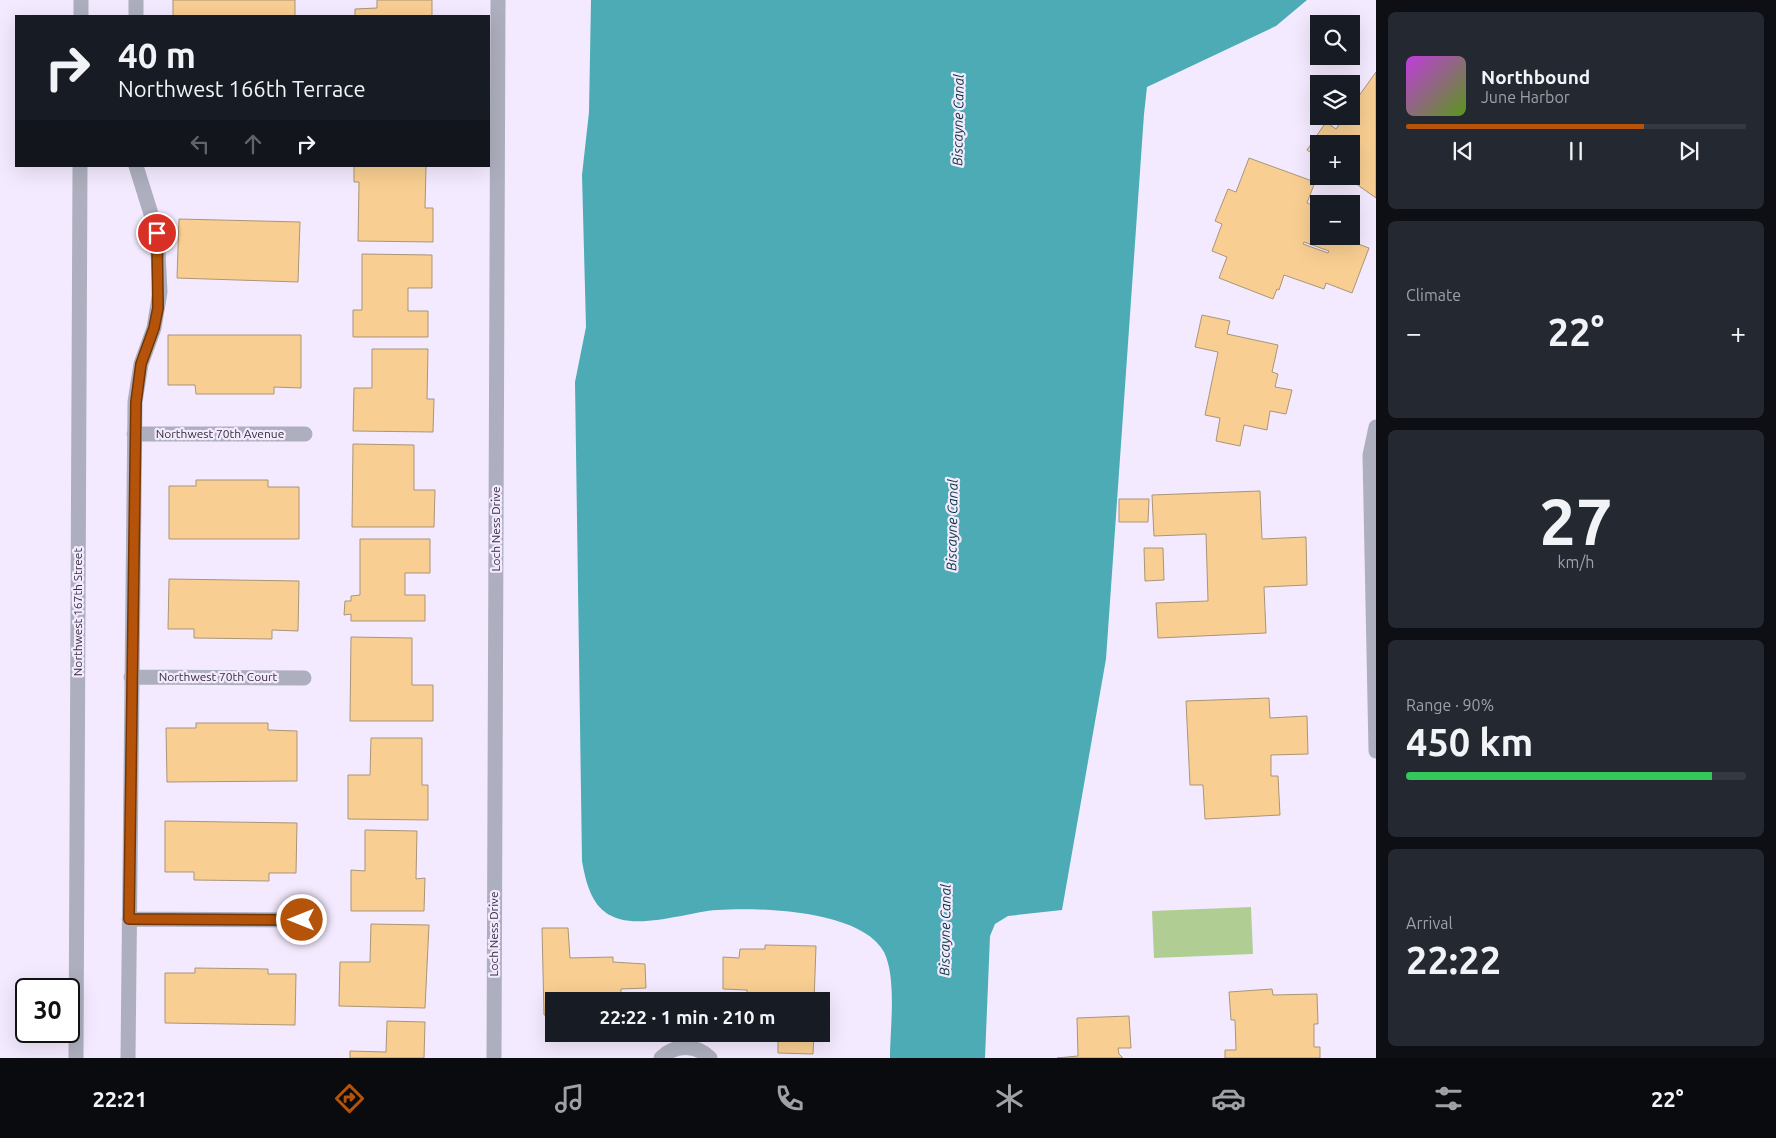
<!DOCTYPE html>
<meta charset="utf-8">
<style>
:root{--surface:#171b24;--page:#242831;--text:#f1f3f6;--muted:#9ea1a6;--line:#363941;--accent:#b45309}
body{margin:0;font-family:Ubuntu,sans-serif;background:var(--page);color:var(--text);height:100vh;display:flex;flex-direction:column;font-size:19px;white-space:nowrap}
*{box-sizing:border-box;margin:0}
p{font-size:16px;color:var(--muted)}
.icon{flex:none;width:28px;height:28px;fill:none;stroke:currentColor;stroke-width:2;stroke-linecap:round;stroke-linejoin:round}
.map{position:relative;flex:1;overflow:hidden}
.side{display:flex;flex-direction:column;gap:12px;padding:12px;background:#0d0f14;width:400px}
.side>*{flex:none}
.top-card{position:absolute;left:15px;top:15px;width:475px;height:152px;border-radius:0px;box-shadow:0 5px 20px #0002;background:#171b24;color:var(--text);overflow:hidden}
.buttons{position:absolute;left:1310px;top:15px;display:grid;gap:10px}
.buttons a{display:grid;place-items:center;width:50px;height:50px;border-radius:0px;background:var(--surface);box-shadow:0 5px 20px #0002;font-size:25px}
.speed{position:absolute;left:15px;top:978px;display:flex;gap:10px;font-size:25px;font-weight:700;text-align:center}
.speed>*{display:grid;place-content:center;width:65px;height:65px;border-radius:50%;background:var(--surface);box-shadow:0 5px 20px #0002;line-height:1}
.speed .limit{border:2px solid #111;border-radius:8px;background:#fff;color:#111}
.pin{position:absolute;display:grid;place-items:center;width:42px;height:42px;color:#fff;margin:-21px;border:2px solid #fff;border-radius:50%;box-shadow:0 1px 5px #0007}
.me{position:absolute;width:55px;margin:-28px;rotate:270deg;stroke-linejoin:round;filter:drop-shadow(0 0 4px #0008)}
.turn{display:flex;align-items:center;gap:18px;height:105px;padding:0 20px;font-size:22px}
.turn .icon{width:65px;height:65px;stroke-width:2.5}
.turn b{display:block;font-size:35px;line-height:42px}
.lanes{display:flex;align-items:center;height:48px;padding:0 20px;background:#0003;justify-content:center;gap:25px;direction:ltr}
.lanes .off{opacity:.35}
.big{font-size:38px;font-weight:600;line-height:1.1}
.side .widget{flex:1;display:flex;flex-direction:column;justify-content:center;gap:8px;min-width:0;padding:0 18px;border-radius:8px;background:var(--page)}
.side .dial{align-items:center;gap:0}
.dial b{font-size:65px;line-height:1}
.song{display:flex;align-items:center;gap:15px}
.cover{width:60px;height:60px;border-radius:8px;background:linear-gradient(135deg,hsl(290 70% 55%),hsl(90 70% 35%))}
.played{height:5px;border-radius:2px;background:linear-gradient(90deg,var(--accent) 70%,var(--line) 70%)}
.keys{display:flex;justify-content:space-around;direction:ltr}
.heat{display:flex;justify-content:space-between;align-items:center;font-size:28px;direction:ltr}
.charge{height:8px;border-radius:4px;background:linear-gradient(90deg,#34c759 90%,var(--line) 0)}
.trip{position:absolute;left:545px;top:992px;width:285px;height:50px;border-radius:0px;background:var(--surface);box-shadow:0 5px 20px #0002;font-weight:600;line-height:50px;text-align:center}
.menu{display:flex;height:80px;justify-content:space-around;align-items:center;background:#090b0e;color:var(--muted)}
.menu .icon{width:35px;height:35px}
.menu .on{color:var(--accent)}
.menu b{font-size:22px;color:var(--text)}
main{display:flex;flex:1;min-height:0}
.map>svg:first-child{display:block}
.green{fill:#b0ce93}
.water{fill:#4cabb5}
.building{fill:#f8ce92;stroke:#aa9577;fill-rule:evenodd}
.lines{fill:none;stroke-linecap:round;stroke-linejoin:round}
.minor{stroke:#adafbe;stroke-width:15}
.route-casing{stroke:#753606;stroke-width:12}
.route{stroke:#b45309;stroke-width:9}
.labels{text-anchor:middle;stroke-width:4.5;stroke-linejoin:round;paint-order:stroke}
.street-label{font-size:12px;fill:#332d3a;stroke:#f4eaff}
.water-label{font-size:14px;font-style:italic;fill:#053539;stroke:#f4eaff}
</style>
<main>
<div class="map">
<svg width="1376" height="1058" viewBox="0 0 1376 1058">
<rect width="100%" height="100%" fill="#f4eaff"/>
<path class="green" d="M1251,907L1253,954L1154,958L1152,911Z"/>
<path class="water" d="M591,0H1307L1276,26L1147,87L1144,114L1106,659L1062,910L1008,916L995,924L990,936L985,1058H890C890,1029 897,978 884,952C861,910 759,907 717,910C686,912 632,933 605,912C590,901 585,878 582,861L575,382L586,327L582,175L589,112Z"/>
<path class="building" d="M173,0H295V16H173Z
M377,0H432V16H355V9L377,8Z
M1376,72V198L1345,176H1351V144H1319V158L1307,150L1326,122L1336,129L1345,116H1351V107Z
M1249,158L1315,182L1307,203L1319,208L1314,228L1319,229V236H1337L1369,248L1352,293L1326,283L1324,289L1284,275L1279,290L1277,289L1273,299L1219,278L1227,257L1212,251L1222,224L1215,221L1228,189L1236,192ZM1304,242L1329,251L1328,253L1303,244Z
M354,166H426L425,208H433V242L358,241L359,182H354Z
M179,219L300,222L298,282L177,278Z
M362,254L432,255V288H408V311H428V337H353V310H362Z
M1202,315L1230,321L1227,334L1278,345L1272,372L1278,374L1275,387L1292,390L1286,414L1270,411L1267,430L1244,425L1240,446L1216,441L1220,418L1205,415L1218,352L1195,347Z
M168,335H301V388L274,387V394H196L195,385H168Z
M372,349H428L427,399H434L433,432L353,431L354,388H372Z
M353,444L414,445V490H435L434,527H352Z
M196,480H268V487H299V539H169V486H196Z
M1260,491L1262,539L1306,537L1307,585L1264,587L1266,633L1158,638L1156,603L1208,601L1206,534L1154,536L1152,495Z
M1119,499H1149L1148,522H1119Z
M360,539H430V573H405V595H425V621H351V614L344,615L345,601H351V596L360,595Z
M1144,548H1163L1164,580L1145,581Z
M169,579L299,581L298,631L272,630V639L194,638V629H168Z
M351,637L412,638V685H433V721H350Z
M1269,698L1270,718L1307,716L1308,754L1271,755V776H1278L1280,815L1205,819L1203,785H1190L1186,701Z
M196,723H268V730L297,731V781L167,782L166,728H196Z
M371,738H422V785H428V820L348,819V775H370Z
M165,821L297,823L296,873H269V881L194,880V872H165Z
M365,830L417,831L416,879L425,878L424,911H351V870L365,871Z
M371,924L429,925L425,1008L339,1006L340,962H370Z
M542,928H568L570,958L613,957V962L645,964L646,988L621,989V1001H554V1015H544Z
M765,945L816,946L814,1001H757L758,996H747V990L723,989V957L739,958L740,949H765Z
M195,968L268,969V974H296L295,1025L165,1023V973H195Z
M1272,989L1273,995L1317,994L1318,1024H1314V1047H1320V1058H1225V1050H1236L1235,1020H1231L1229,992Z
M1129,1016L1131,1048H1118L1119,1054L1123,1058H1057L1078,1056L1077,1018Z
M387,1021L425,1022L424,1058H350V1051L386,1052Z
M773,1034H814L813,1054L778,1053V1040L773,1039Z"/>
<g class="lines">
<path class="minor" d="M81,16V0
M136,16V0
M1376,427L1370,455L1376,751
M134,434H305
M131,677L304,678
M129,919L303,920
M76,1058L80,166
M128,1058L135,402L141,364L154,328L160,292L157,233L136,166
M494,1058L498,0
M661,1058C675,1044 696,1044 710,1058"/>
</g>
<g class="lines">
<defs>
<path id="route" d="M157,233L158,308L154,328L141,364L136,402L129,919L302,920"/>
</defs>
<use href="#route" class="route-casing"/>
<use href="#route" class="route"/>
</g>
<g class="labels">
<g class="street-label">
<text x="220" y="438">Northwest 70th Avenue</text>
<text transform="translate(496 529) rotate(-90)" y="4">Loch Ness Drive</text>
<text transform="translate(78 612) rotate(-90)" y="4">Northwest 167th Street</text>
<text x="218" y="681">Northwest 70th Court</text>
<text transform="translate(494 934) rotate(-90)" y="4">Loch Ness Drive</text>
</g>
<g class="water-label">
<text transform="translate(958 120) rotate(-89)" y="5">Biscayne Canal</text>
<text transform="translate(952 525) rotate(-89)" y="5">Biscayne Canal</text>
<text transform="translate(945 930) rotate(-89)" y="5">Biscayne Canal</text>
</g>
</g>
</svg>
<div class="buttons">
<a><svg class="icon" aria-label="search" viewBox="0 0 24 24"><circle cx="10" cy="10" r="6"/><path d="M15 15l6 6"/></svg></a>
<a><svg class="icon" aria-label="layers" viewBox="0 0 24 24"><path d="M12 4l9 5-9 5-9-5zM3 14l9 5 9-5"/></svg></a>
<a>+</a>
<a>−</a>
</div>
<div class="speed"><div class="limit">30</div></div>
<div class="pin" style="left:157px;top:233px;background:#d93025"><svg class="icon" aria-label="arrive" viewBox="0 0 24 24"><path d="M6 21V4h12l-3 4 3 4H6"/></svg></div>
<svg class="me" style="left:302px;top:920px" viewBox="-20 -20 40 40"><circle r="17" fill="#b45309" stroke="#fff" stroke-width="3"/><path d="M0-11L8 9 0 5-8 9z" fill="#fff"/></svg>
<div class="trip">22:22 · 1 min · 210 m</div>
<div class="top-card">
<div class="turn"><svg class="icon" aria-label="right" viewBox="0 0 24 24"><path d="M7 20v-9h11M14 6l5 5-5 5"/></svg><div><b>40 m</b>Northwest 166th Terrace</div></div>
<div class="lanes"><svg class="icon off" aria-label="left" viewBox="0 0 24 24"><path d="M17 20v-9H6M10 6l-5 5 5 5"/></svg><svg class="icon off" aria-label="ahead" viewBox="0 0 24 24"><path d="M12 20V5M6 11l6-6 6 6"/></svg><svg class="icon" aria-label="right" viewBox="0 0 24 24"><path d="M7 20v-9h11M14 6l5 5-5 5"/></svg></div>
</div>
</div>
<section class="side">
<div class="widget">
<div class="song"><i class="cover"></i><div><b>Northbound</b><p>June Harbor</p></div></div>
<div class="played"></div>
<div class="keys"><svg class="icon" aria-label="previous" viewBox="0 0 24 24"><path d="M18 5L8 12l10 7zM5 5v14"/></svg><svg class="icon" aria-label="pause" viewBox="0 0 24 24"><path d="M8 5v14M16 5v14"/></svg><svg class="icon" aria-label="next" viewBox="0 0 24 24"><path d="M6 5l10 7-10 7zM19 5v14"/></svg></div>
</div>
<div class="widget"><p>Climate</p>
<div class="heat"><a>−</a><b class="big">22°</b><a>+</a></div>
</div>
<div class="widget dial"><b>27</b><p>km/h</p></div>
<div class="widget"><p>Range · 90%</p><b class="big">450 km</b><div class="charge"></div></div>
<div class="widget"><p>Arrival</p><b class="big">22:22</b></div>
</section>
</main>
<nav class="menu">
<b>22:21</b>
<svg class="icon on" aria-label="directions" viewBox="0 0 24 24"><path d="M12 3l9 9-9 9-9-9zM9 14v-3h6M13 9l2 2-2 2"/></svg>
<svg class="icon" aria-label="music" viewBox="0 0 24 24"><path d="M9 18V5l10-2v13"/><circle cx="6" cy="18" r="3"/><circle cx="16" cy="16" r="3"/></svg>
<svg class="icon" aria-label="phone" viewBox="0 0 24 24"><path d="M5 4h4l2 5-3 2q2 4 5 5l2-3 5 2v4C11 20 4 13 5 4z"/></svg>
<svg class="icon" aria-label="climate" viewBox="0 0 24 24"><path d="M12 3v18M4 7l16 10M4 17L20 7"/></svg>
<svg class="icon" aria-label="car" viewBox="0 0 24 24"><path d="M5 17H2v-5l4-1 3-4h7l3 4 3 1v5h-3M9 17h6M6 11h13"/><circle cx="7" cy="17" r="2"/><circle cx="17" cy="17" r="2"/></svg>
<svg class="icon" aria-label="filters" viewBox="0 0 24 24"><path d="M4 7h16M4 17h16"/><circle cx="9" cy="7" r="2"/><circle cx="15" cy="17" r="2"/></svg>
<b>22°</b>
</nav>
